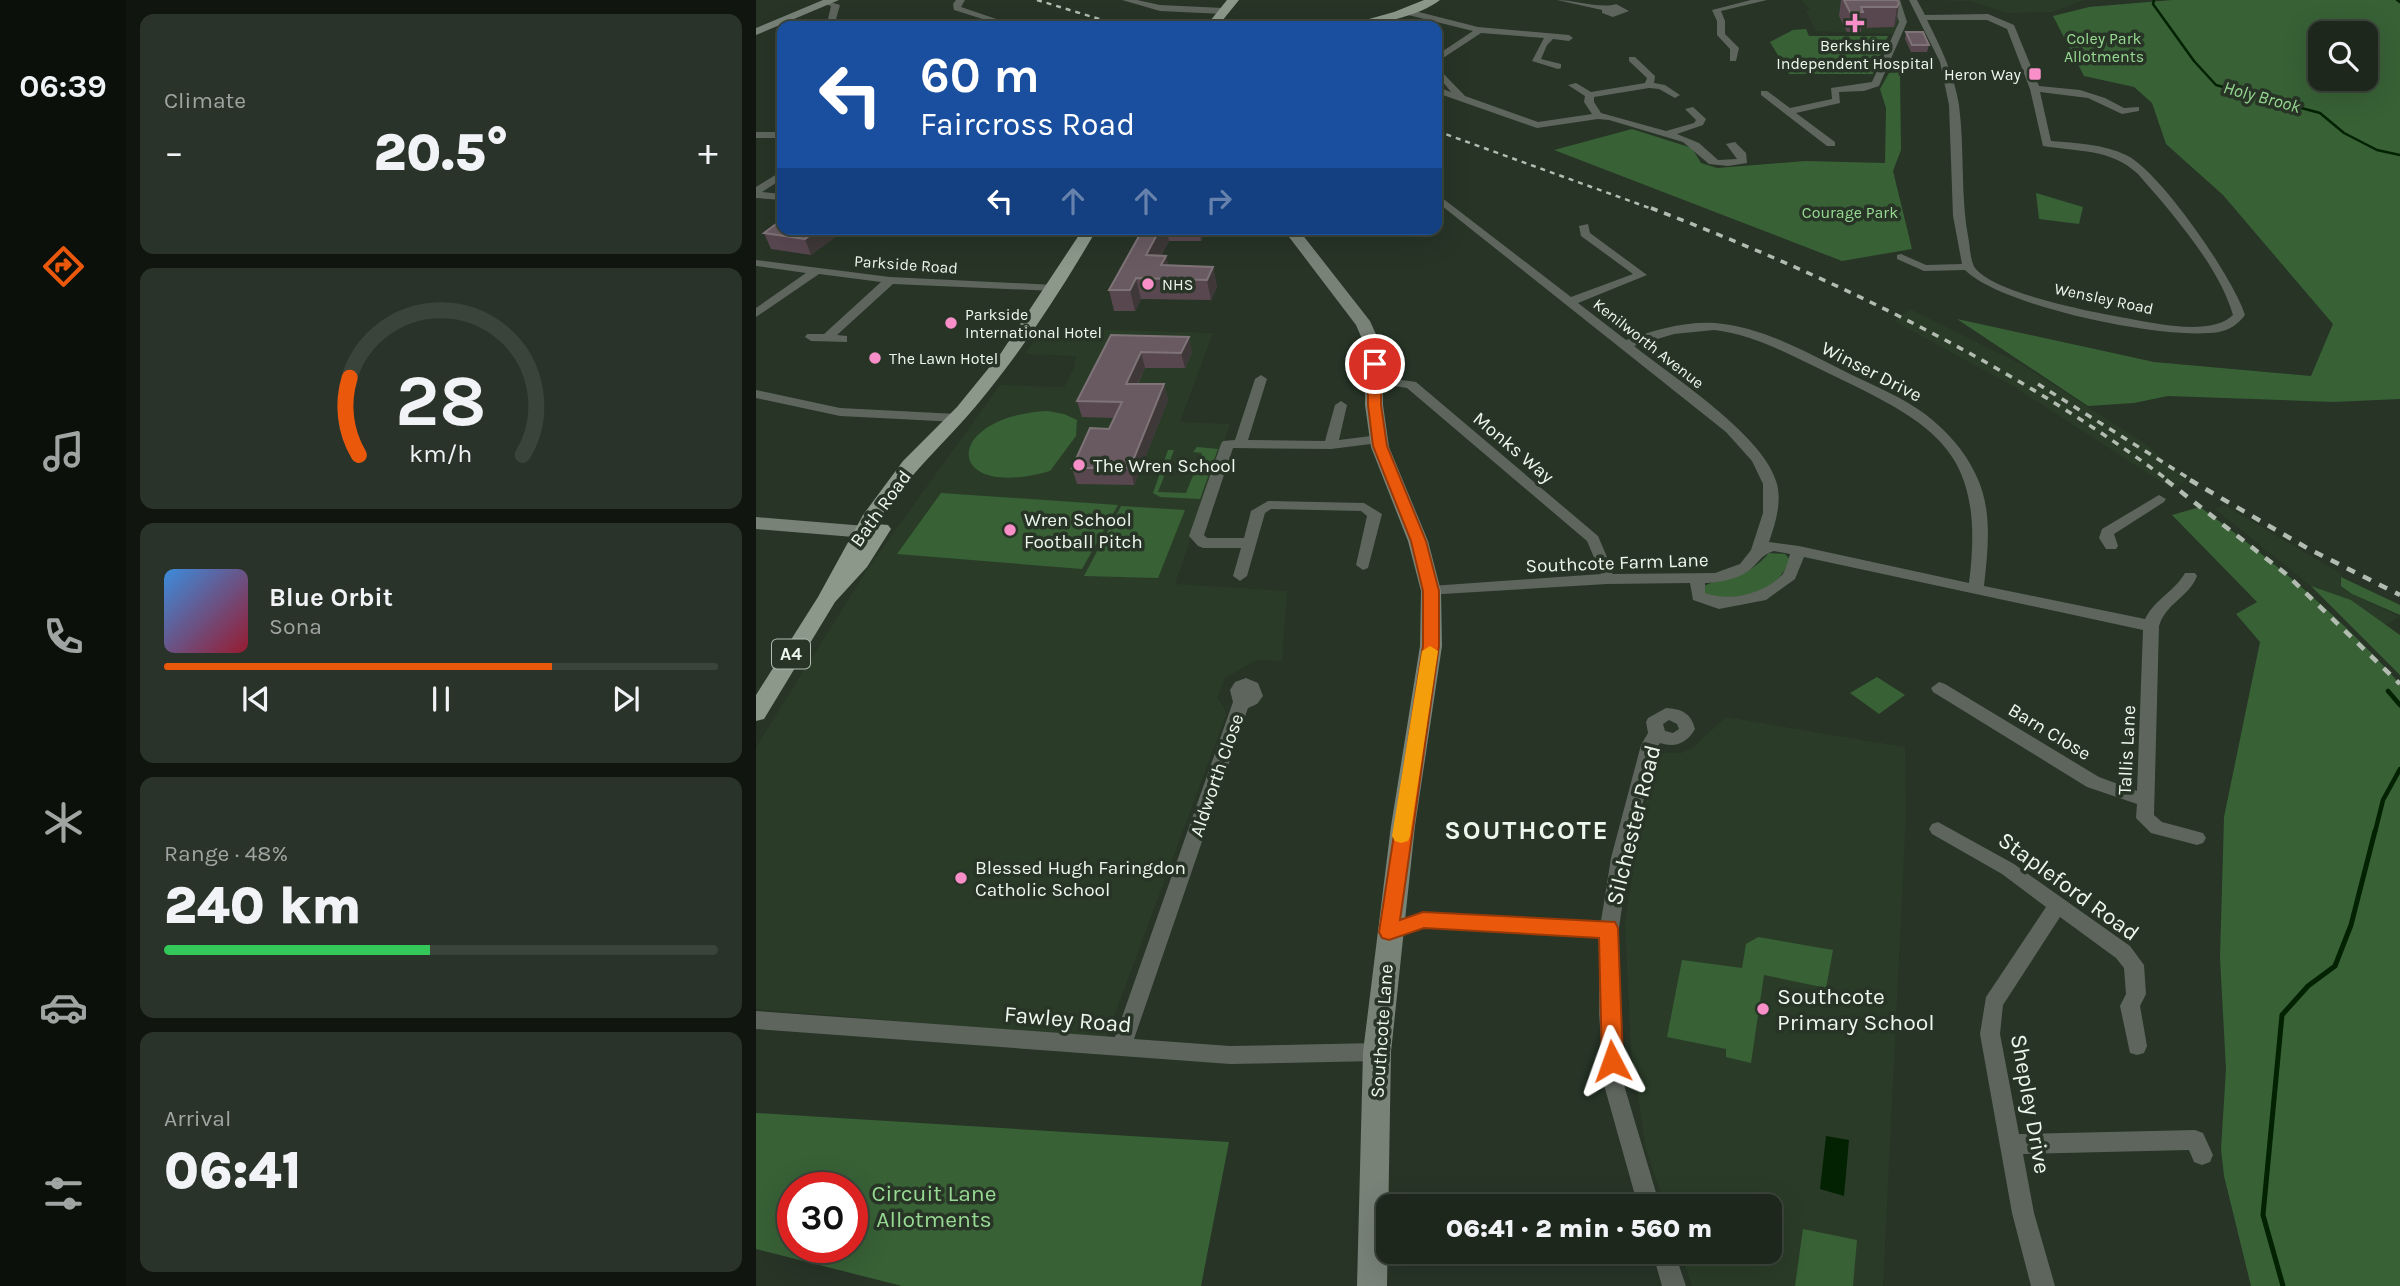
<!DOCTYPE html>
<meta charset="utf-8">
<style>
:root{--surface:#1d271c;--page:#2a3329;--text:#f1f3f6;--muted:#a0a5a3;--line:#3b443b;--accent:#ea580c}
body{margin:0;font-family:Karla,sans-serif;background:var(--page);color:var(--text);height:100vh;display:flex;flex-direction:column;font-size:26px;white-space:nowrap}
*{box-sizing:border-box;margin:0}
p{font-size:23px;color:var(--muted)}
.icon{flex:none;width:38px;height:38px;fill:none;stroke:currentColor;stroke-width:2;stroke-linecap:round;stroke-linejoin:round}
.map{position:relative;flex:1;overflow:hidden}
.drawer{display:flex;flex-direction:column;gap:14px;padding:14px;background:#10150f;width:630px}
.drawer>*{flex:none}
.banner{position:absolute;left:21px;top:21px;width:665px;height:214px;border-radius:14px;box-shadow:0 7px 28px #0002,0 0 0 2px var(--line);background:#1a4fa0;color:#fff;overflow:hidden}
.buttons{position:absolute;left:1552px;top:21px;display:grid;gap:14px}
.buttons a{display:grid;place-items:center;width:70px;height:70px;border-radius:14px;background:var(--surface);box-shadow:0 7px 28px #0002,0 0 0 2px var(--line);font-size:35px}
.speed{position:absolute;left:21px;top:1172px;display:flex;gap:14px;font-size:35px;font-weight:700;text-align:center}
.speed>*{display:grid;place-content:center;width:91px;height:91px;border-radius:50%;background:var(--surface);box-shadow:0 7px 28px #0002,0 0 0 2px var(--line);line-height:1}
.speed .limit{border:10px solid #d22;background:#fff;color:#111}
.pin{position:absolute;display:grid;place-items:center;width:60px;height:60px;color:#fff;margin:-30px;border:4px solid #fff;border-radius:50%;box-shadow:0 2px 7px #0007}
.me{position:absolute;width:77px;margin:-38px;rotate:356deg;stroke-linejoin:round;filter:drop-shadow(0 0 5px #0008)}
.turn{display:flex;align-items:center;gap:24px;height:147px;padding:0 28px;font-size:32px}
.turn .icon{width:91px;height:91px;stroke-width:2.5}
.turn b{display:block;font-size:49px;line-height:60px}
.lanes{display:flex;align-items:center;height:66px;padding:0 28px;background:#0003;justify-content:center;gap:35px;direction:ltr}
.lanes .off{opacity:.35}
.big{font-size:52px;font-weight:800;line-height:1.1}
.drawer .card{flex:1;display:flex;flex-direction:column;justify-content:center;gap:10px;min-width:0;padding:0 24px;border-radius:14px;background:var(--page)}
.drawer .dial{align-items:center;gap:0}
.dial svg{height:182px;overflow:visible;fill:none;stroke:var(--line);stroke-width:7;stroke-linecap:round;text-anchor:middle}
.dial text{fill:var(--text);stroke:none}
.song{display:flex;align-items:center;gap:21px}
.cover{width:84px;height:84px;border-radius:10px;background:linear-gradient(135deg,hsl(210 70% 55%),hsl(350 70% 35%))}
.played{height:7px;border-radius:4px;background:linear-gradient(90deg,var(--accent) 70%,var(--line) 70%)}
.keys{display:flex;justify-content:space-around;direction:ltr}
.heat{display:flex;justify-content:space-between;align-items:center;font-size:38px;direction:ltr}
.charge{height:10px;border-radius:5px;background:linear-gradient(90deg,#34c759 48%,var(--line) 0)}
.trip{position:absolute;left:620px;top:1194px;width:406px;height:70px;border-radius:14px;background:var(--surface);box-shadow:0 7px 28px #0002,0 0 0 2px var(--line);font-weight:800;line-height:70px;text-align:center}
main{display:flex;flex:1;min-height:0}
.tabs{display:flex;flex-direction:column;width:126px;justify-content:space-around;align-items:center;background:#0c100b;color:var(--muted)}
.tabs .icon{width:49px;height:49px}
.tabs .on{color:var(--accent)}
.tabs b{font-size:32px;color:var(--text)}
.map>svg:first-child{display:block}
.built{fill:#2a3c28}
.green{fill:#386136;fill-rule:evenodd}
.water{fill:#022202}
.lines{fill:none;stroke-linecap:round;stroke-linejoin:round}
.stream-far2{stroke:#022202;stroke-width:2.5}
.stream-far1{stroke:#022202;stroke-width:4.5}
.stream{stroke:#022202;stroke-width:5}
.street{fill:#5e655d;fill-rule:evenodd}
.secondary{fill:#788277;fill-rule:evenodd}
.primary{fill:#8b988a;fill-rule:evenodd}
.rail-far2{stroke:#b2bcb1;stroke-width:2.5;stroke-dasharray:5 5;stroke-linecap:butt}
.rail-far1{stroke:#b2bcb1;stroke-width:3.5;stroke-dasharray:7 7;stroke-linecap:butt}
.rail{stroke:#b2bcb1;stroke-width:4.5;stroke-dasharray:9 9;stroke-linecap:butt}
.wall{fill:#594750}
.shaded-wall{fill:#3e3838}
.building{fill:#695a61;stroke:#7e7377;stroke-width:2}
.route{fill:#ea580c;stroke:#983908;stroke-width:2}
.slow{fill:#f59e0b}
.poi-dot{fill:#f98fc9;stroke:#273426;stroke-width:2.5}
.labels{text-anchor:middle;stroke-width:7;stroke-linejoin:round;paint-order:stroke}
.far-park-label{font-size:16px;fill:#98da93;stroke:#273426}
.far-poi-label{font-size:16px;fill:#eef7ee;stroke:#273426;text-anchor:start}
.far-street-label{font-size:16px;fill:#eef7ee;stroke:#273426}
.far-water-label{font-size:18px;font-style:italic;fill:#96d891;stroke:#273426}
.shield{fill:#273426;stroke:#b2bcb2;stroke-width:2}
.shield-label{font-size:18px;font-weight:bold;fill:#eef7ee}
.street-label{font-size:19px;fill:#eef7ee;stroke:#273426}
.poi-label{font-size:19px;fill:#eef7ee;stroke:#273426;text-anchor:start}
.near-street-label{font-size:23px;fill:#eef7ee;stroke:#273426}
.near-poi-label{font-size:23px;fill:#eef7ee;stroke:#273426;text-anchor:start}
.near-park-label{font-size:23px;fill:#98da93;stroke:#273426}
.district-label{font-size:26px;font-weight:bold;letter-spacing:2px;fill:#eef7ee;stroke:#273426}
</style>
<main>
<nav class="tabs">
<b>06:39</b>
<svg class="icon on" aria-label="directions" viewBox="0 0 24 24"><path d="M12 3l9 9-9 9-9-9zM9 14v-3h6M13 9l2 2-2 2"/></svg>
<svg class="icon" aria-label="music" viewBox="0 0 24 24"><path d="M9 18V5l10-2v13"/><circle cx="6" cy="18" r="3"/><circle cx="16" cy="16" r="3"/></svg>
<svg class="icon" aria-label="phone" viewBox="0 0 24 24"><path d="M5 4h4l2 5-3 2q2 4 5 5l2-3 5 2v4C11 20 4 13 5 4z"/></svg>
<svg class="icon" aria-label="climate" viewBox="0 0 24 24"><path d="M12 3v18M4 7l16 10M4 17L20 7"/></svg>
<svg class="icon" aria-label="car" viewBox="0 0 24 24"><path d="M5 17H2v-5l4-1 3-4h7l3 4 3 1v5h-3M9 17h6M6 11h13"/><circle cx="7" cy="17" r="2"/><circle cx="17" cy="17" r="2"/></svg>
<svg class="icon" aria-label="filters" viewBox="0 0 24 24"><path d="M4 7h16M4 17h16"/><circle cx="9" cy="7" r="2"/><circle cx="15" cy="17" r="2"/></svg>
</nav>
<section class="drawer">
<div class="card"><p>Climate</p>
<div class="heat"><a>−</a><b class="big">20.5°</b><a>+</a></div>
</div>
<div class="card dial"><svg viewBox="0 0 100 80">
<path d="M14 69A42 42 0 1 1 86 69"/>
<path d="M14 69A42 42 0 0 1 10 35" stroke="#ea580c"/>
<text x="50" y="56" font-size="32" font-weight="700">28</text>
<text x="50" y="72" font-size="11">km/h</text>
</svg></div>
<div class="card">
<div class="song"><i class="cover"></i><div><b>Blue Orbit</b><p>Sona</p></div></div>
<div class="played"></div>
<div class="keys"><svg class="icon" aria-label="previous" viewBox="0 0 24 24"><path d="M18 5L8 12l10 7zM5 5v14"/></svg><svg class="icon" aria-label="pause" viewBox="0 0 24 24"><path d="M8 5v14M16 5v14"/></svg><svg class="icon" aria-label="next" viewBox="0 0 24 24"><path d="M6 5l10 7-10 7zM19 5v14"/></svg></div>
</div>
<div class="card"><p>Range · 48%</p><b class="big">240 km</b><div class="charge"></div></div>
<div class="card"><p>Arrival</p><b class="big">06:41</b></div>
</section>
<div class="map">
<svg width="1644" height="1286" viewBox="0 0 1644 1286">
<rect width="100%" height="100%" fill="#273426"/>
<path class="built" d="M1045,0H1136L1144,16L1139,34L1060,31L1050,11L1054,9Z
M1163,0H1329L1296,12L1251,13L1215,1Z
M1154,309L1265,364L1388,443L1431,479L1425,484L1417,479L1424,485L1416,489L1257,386L1138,321Z
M287,328L457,333L424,422L474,424L419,584L531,591L526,661L501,660L469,678L461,698L468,707L470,715L350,1038L0,1009V747L110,571L244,385L308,387L318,368L320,356L269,354Z
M1468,505L1584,573L1585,586L1596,594L1644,617L1629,625L1595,600L1555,586L1459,509Z
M970,717L1149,747L1150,814L1127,1286H936L924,1251H1013V1206H909L890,1149L875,1051L869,923L885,817L906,753H925L936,748Z"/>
<path class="green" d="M1416,0H1644V399L1577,402L1412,396L1378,403L1332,406L1201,319L1398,362L1555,376L1577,324L1467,195L1410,144L1396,103L1378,87L1328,76L1297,16L1333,7ZM1564,33H1610V79H1564Z
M1050,29L1053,36H1132L1117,74H1033L1014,42L1037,30Z
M1144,72L1145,150L1137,171L1156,249L1086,261L798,150L876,129L936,148L945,163L961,168L1049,161L1129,163L1130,108L1124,89L1133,73Z
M1280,193L1327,207L1323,224L1283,219Z
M292,411L308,414L321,420L320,436L294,471C186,502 186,416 292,411Z
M441,447L462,449L444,499L404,497L397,493L412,450H418L402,492L430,493L446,453L437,452Z
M185,493L362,505L326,569L141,554Z
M365,506L429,510L402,578L328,576Z
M1444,507C1515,559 1585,617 1644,684V1286H1495L1468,1176L1465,1149L1470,1069L1464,958L1468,817L1504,642L1480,614L1501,602L1416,515Z
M1013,553L1029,554L1035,561C1030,567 1026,575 1021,580C1004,596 967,602 946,593L948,586C977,572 987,582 1013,553Z
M1585,577L1644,605V615L1596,594L1585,586Z
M1555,586L1595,600L1644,635V675Z
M1121,677L1149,695L1123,714L1094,693Z
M1002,937L1077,950L1070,988L1008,975L995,1063L970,1057V1049L911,1037L926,960L986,968L990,944Z
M0,1113L473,1142L445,1286H146L0,1249ZM37,1188H96V1248H37Z
M1047,1229L1101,1240L1097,1286H1039Z"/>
<path class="water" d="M1070,1136L1093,1140L1088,1196L1064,1189Z"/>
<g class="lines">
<path class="stream-far2" d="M1398,0L1397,4L1438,61L1460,85L1564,113L1588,133L1621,150L1644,155
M1641,0L1644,2"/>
<path class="stream-far1" d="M1632,691L1644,705
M1619,832L1627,800L1644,769"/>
<path class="stream" d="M1527,1286L1507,1215L1526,1015L1552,986L1579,966L1595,925L1619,831"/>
<path class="street" d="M68,0L84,5L80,19L83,26H75L72,19L75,6L68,4Z
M200,0H209L205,7L261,26H249L198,10L197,4Z
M366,0H381L404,5L467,8L471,11L467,14L404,11Z
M801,0C817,0 846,9 860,4L873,11L857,17L846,13V10Z
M995,0H1011L965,11L969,21V34L983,48L980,61H974V49L961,35V21L956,10Z
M1136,0H1144L1151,22L1123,86L1108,91L1083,92L1084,103L1040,113L1079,142V146H1071L1005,95V91H1011L1034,108L1076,99L1075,88L1116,82L1143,22Z
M1153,0H1161L1169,15L1232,14L1258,25L1283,86L1324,90L1349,98L1368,108L1383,107V111L1366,114L1332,98L1284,92L1295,141C1320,143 1347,144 1370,155C1404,171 1478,279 1489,315C1482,324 1474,330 1463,332C1411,341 1246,307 1209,270L1168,271L1141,259V255L1145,254L1170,265L1206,264L1197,216L1193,105L1184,62ZM1171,20H1231L1251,29L1274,89L1287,146C1322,152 1354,148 1382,174C1415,212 1463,266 1477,315C1456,336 1402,324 1375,319C1341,313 1239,294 1219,268C1215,262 1214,250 1213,242C1204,197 1209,151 1203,105C1198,74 1185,48 1171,20Z
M651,9L722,27L813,35L817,38L813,41L797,39L791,45L785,59L805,64V68L802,69L776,61L788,38L725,33L681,62V55L717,31L648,14V10Z
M873,57H879L899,76L898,83L909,85L924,95L919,98L903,89L893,88L838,97V102L845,113L910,131L938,123L940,120L929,109L937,107L950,119L947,125L921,134L943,143L962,160L981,159L970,144L979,142L990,153L991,163L972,166L953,164L927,142L853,120L842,119L781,128L681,93V87L695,92L681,75V67L709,96L782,122L836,114L828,102L829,96L812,85L820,83L835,92L889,83L891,78L873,61Z
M0,132H26V138H0Z
M26,171V179L6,192L26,194V200L0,198V187Z
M681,194L815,297L877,274L825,236L823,226L832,224L834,233L891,275L822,303L870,340C899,330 929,321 959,323C1008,327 1051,353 1094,374C1119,386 1146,397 1169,414C1190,430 1209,451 1220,475C1237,510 1232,549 1228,586L1389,619C1399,599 1419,591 1429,573H1439L1441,576C1433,597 1410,603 1403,626L1398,815L1406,822L1447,833L1450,838L1447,843L1441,845L1395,833L1380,818L1381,804L1331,787L1177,692L1175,688L1183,682L1189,684L1343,777L1381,791L1387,630L1048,557L1039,579L1010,600L963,609L937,600L934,583L851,584L670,595L667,591L670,587L675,586L845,574L831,541L651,388L616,382V376L660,382L842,536L857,571L856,574L959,573L984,564L995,550L1007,513V484L996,461L970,432L681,202ZM958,330C1000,335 1034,355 1072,373C1180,425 1230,450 1213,583L1043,546L1013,542C1019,524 1026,504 1021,484C1009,436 917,377 878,346L918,334ZM1018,551L1034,554C1032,561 1030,570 1026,575C1007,594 974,602 949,593V583C963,583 986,578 996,568C1004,560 1006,555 1018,551Z
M0,260L134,277L299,285L305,288L299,291L137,284L81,335L91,336V342L55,341L49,337L51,334H68L125,282L63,274L0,317V308L50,273L0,266Z
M505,375L511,379L492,440L569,441L579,405L585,401L591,405L583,440L623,435L630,439L623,443L575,449L477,448L448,535L451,538H488L495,511L512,501L608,503L626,514L612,568L607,570L600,565L611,516L605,511L515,509L509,513L491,576L484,581L477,576L485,548H447L442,546L433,536L465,444L467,441L479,440L499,379Z
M0,390L84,408L201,414L208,418L201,422L84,416L0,398Z
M1403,495L1410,499L1408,502L1358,534L1362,546L1360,549H1350L1343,538L1346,529Z
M490,678L502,683L507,696L501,704L492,708L378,1039L474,1046L621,1043L628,1045L631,1052L628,1059L621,1061L474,1064L0,1029V1011L359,1037L477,702L474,690L479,682Z
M910,708C926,709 935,713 939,729C931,743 920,748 904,743L901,747L873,858L863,928V1013L868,1085L904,1206H882L848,1085L843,1013V938L667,928L633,940L626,938L623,932L626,926L667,912L845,921L855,858L885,745L892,733L890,722L892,718ZM913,720L921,724L923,729L917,733L909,731L907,724Z
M1182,822L1258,864L1374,946L1388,965L1390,994L1384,1006L1391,1046L1388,1053L1381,1055L1374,1053L1364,1006L1370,994L1368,968L1360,958L1304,917L1247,1005L1244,1034L1263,1134L1439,1130L1447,1133L1457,1155L1454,1162L1446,1165L1438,1162L1433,1150L1267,1154L1278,1213L1299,1286H1275L1256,1213L1224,1034L1230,997L1290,907L1246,874L1176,834L1173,829L1176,824Z
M896,1251H918L930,1286H906Z"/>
<path class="secondary" d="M67,0H83L0,35V28Z
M527,229H542L614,321L626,348L627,405L633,447L672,541L685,591L686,646L659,826L635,1052L631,1286H601L607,1052L635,826L664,646L665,591L652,541L615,447L609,405L610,348L600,325Z
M0,517L122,527L129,529L132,533L129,537L122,539L0,529Z"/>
<path class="primary" d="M471,0H483L462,26H450Z
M668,0H684C662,17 615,27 588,26L638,12Z
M327,229H341C305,291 266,351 220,406C186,446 148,479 120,524L132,525L135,529L111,567L79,602L8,719L0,721V695L62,597L107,515L147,461L201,407L245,353Z"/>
<path class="rail-far2" d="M281,0L366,26
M681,131L899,210"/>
<path class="rail-far1" d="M895,208C1076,277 1257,364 1413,481
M1282,384L1437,481"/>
<path class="rail" d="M1410,480L1530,574L1644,684
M1434,480L1551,548L1644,595"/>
</g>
<path class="wall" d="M1085,0H1141L1143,3L1140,23L1138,27L1105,28V32H1091L1083,16Z
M1150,32L1173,45L1171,52H1155L1149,39Z
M26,229H90L55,255L15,249L8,233Z
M382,229H451L445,241H413L405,256H410L412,266L457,267L461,287L455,300L385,299L379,311H358L353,290L384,235Z
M355,335L436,352L429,368H389L382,384H408L412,400L378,485L321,484L316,468L353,429L358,418L326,417L321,401Z"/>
<path class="shaded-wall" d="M1143,3L1140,23L1138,27L1141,7Z
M62,229H90L55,255L49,239Z
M404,229H411L413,241L394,276L390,255Z
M443,229H451L445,241Z
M410,256L415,276L405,265Z
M457,267L461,287L455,300L451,280Z
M380,278L385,299L379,311L374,290Z
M433,337L436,352L429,368L425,353Z
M385,352L389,368L374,399L370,384Z
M408,384L412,400L378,485L374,468Z"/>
<path class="building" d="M1088,0H1141L1143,3L1141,7H1105L1107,12H1094Z
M1150,32H1167L1173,45H1156Z
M20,224L26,225V229H62L49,239L8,233Z
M387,229H404L390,255L410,256L405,265L457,267L451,280L380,278L374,290H353Z
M355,335L433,337L425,353L385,352L370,384H408L374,468H316L334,428L353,429L366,402L321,401Z"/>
<path class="route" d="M619,360L625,364V405L631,446L670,541L683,591V646L644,920L667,912L859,922L862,928L867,1061L864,1068L856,1070L849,1068L846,1061L843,938L668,928L633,940L626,938L623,932L667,646V591L655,541L617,446L612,405V364Z"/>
<path class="slow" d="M674,646L682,651L654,836L652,841L645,843L639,841L636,836L666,651Z"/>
<g class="poi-dot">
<path d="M1095.5 12.5h7v7h7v7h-7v7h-7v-7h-7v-7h7z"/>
<rect x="1272" y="67" width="14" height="14" rx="3.5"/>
<circle cx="392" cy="284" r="7"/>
<circle cx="195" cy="323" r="7"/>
<circle cx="119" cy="358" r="7"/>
<circle cx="323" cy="465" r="7"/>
<circle cx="254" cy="530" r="7"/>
<circle cx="205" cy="878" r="7"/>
<circle cx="1007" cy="1009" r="7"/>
</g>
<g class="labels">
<g class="far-park-label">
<text x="1348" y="44">Coley Park<tspan x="1348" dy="18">Allotments</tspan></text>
<text x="1094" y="218">Courage Park</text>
</g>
<g class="far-poi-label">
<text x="1099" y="51" text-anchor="middle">Berkshire<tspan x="1099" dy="18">Independent Hospital</tspan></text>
<text x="1265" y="80" text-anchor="end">Heron Way</text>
<text x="406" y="290">NHS</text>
<text x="209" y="320">Parkside<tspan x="209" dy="18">International Hotel</tspan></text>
<text x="133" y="364">The Lawn Hotel</text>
</g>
<g class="far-street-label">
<text transform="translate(150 264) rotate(4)" y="6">Parkside Road</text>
<text transform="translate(1348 298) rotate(12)" y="6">Wensley Road</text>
<text transform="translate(893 343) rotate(38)" y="6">Kenilworth Avenue</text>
</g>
<g class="far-water-label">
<text transform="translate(1506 97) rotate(15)" y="6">Holy Brook</text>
</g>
<rect class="shield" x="16" y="639.5" width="38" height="29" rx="5"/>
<g class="shield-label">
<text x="35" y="660">A4</text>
</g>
<g class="street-label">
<text transform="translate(1116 371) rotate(27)" y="7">Winser Drive</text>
<text transform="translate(758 447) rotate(40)" y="7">Monks Way</text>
<text transform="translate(124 508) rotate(-54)" y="7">Bath Road</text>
<text transform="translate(861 562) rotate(-2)" y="7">Southcote Farm Lane</text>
<text transform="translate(1294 731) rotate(31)" y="7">Barn Close</text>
<text transform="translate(1370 750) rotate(-87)" y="7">Tallis Lane</text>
<text transform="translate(460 775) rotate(-71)" y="7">Aldworth Close</text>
<text transform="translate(625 1031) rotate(-86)" y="7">Southcote Lane</text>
</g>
<g class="poi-label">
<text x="337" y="472">The Wren School</text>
<text x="268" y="526">Wren School<tspan x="268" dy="22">Football Pitch</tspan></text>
<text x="219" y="874">Blessed Hugh Faringdon<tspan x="219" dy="22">Catholic School</tspan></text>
</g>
<g class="near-street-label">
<text transform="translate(877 825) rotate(-76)" y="8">Silchester Road</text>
<text transform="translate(1313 886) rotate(36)" y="8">Stapleford Road</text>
<text transform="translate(312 1019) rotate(5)" y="8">Fawley Road</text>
<text transform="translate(1275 1104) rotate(80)" y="8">Shepley Drive</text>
</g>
<g class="near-poi-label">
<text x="1021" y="1004">Southcote<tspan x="1021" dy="26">Primary School</tspan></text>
</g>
<g class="near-park-label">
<text x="178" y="1201">Circuit Lane<tspan x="178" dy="26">Allotments</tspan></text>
</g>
<g class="district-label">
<text x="771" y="839">SOUTHCOTE</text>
</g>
</g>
</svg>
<div class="buttons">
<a><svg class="icon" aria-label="search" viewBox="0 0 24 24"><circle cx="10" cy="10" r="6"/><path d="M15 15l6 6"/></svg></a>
</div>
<div class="speed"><div class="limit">30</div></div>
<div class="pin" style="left:619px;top:364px;background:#d93025"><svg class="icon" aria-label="arrive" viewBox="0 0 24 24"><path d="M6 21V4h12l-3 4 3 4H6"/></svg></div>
<svg class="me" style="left:856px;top:1061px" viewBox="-20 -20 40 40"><path d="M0-17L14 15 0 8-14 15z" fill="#ea580c" stroke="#fff" stroke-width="4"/></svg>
<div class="trip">06:41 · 2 min · 560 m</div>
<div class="banner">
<div class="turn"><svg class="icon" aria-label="left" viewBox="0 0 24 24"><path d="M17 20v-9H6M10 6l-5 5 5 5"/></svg><div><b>60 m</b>Faircross Road</div></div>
<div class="lanes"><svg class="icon" aria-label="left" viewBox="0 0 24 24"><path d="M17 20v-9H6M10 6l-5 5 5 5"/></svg><svg class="icon off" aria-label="ahead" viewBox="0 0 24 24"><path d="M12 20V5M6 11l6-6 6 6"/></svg><svg class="icon off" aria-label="ahead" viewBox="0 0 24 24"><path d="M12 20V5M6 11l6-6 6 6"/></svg><svg class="icon off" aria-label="right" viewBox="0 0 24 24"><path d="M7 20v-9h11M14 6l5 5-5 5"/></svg></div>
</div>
</div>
</main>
